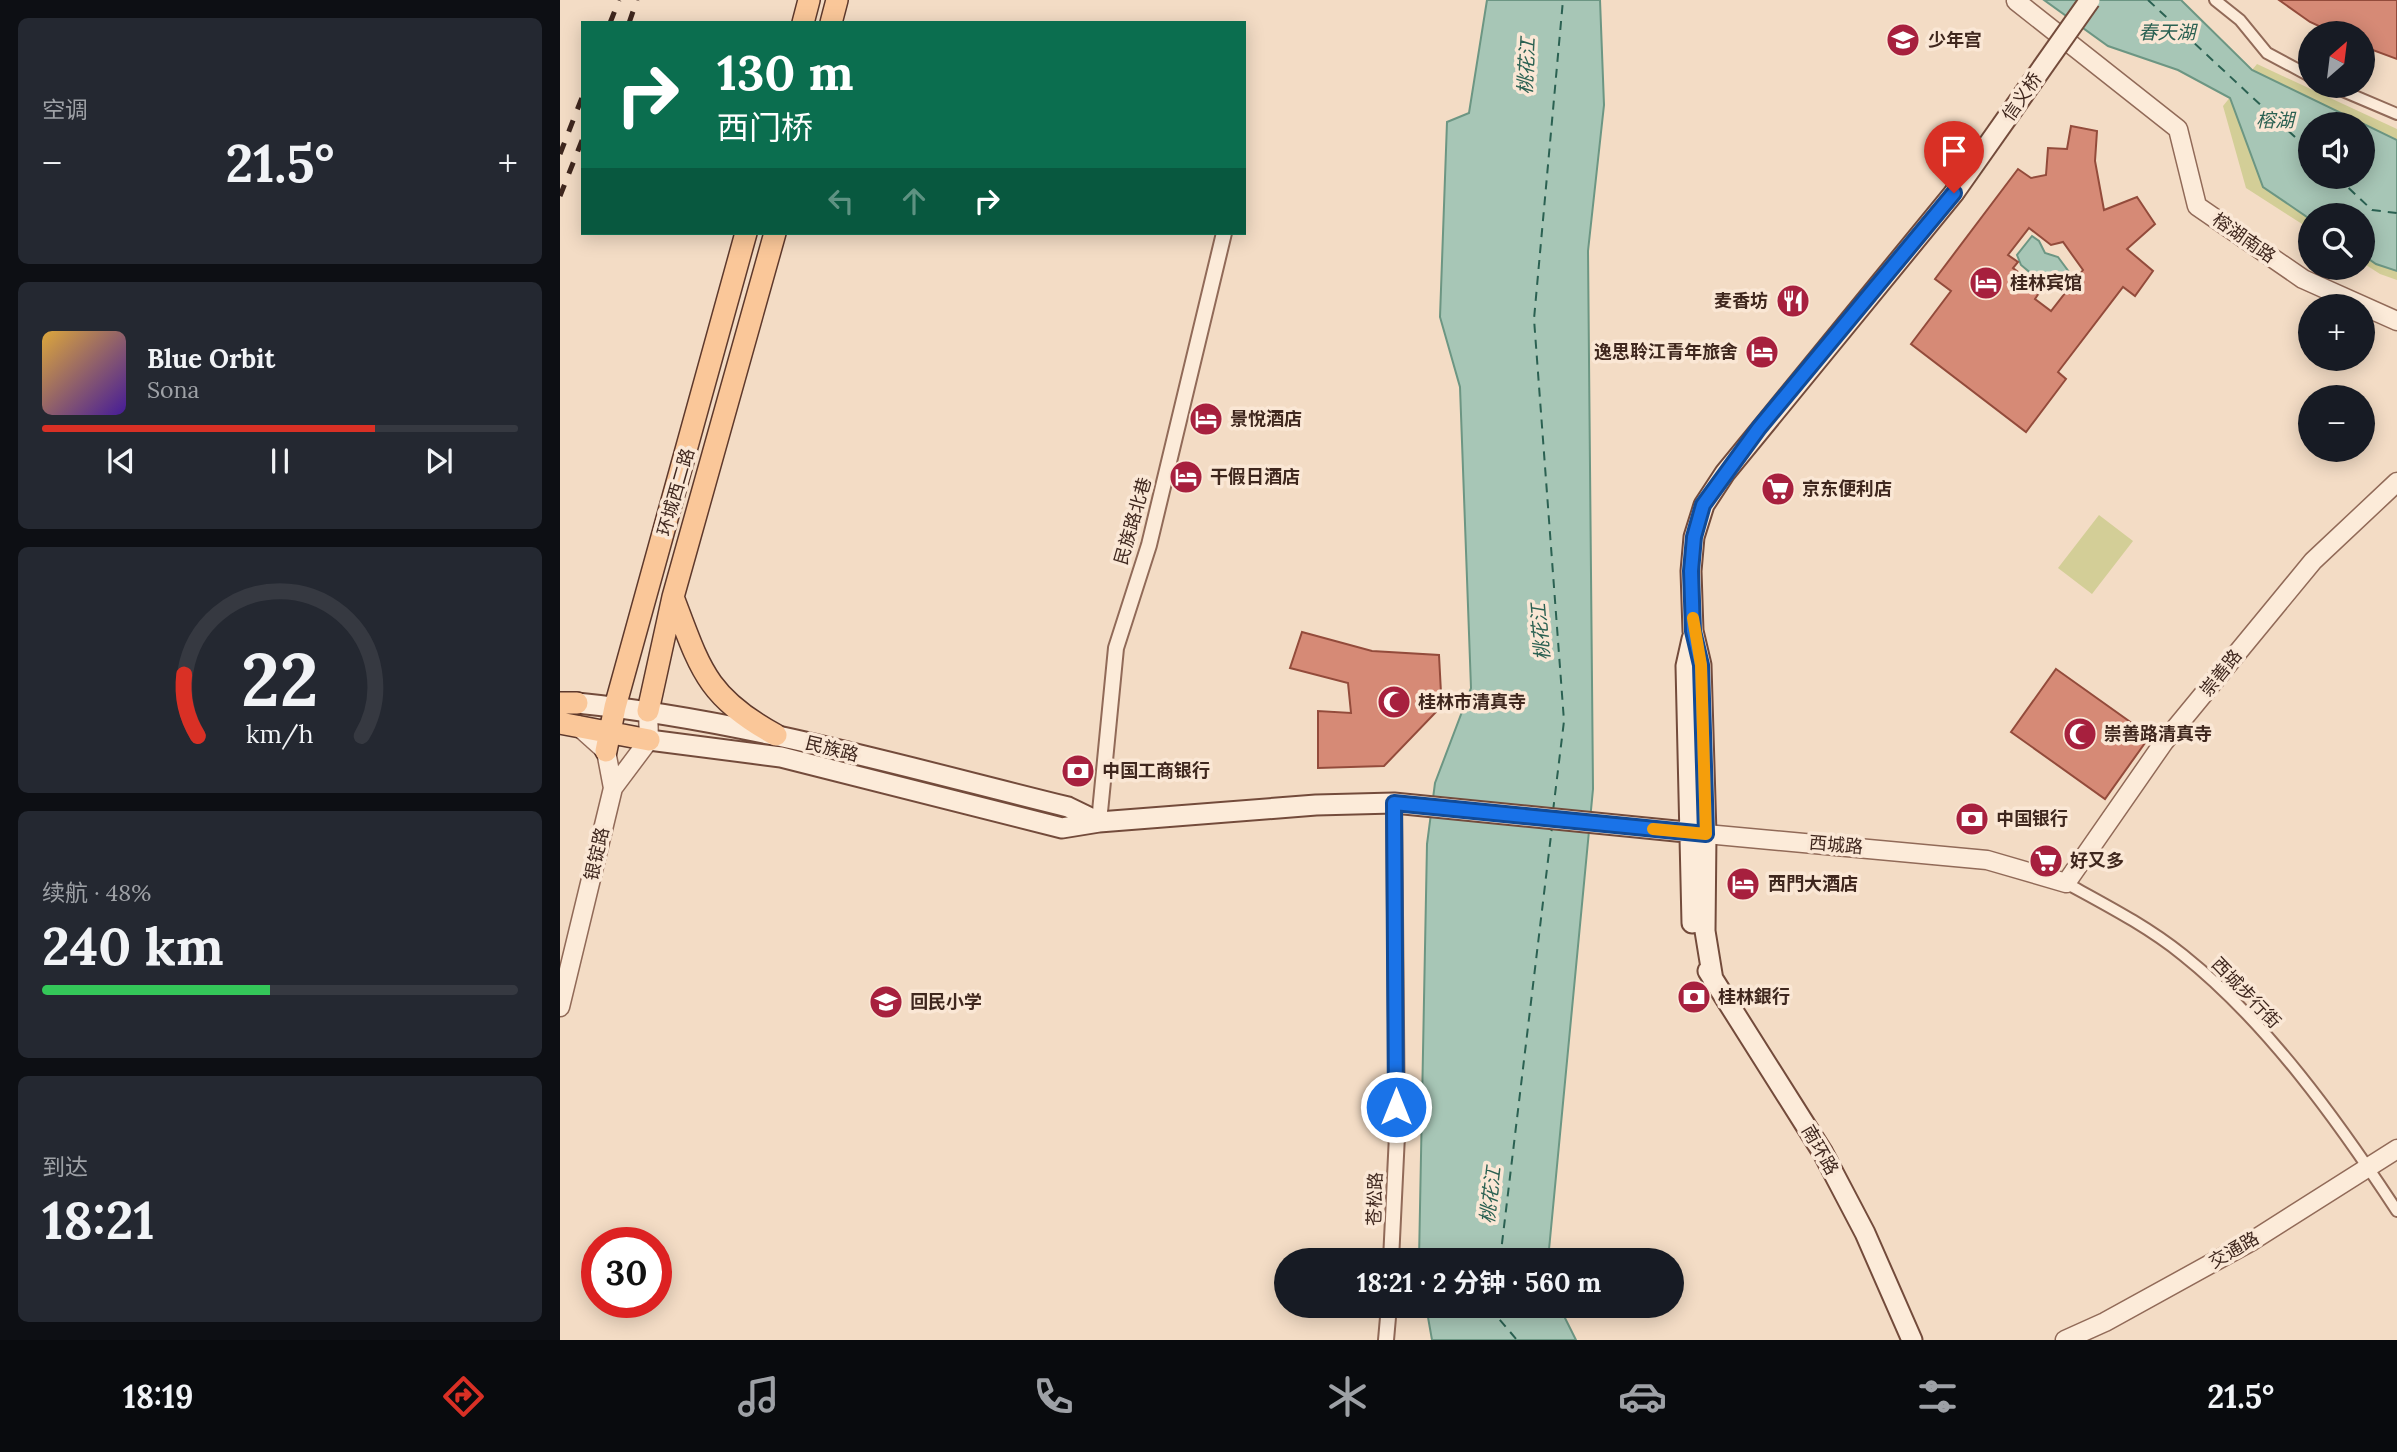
<!DOCTYPE html>
<html lang="zh">
<meta charset="utf-8">
<style>
:root{--surface:#171b24;--page:#242831;--text:#f1f3f6;--muted:#9ea1a6;--line:#363941;--accent:#d93025}
body{margin:0;font-family:Lora,"Noto Sans SC",serif;background:var(--page);color:var(--text);height:100vh;display:flex;flex-direction:column;font-size:26px;white-space:nowrap}
*{box-sizing:border-box;margin:0}
p{font-size:23px;color:var(--muted)}
.icon{flex:none;width:38px;height:38px;fill:none;stroke:currentColor;stroke-width:2;stroke-linecap:round;stroke-linejoin:round}
.map{position:relative;flex:1;overflow:hidden}
.sheet{display:flex;flex-direction:column;gap:18px;padding:18px;background:#0d0f14;width:560px}
.sheet>*{flex:none}
.top-card{position:absolute;left:21px;top:21px;width:665px;height:214px;border-radius:0px;box-shadow:0 4px 18px #0003;background:#0b6e4f;color:#fff;overflow:hidden}
.needle{width:46px;rotate:28deg}
.controls{position:absolute;left:1738px;top:21px;display:grid;gap:14px}
.controls a{display:grid;place-items:center;width:77px;height:77px;border-radius:50%;background:var(--surface);box-shadow:0 4px 18px #0003;font-size:35px}
.speed{position:absolute;left:21px;top:1227px;display:flex;gap:14px;font-size:35px;font-weight:700;text-align:center}
.speed>*{display:grid;place-content:center;width:91px;height:91px;border-radius:50%;background:var(--surface);box-shadow:0 4px 18px #0003;line-height:1}
.speed .limit{border:10px solid #d22;background:#fff;color:#111}
.pin{position:absolute;display:grid;place-items:center;width:60px;height:60px;color:#fff;margin:-72px -30px;border-radius:50% 50% 50% 0;rotate:-45deg;box-shadow:0 0 7px #0007}
.pin .icon{rotate:45deg}
.me{position:absolute;width:77px;margin:-38px;rotate:0deg;stroke-linejoin:round;filter:drop-shadow(0 0 5px #0008)}
.turn{display:flex;align-items:center;gap:24px;height:147px;padding:0 21px;font-size:32px}
.turn .icon{width:91px;height:91px;stroke-width:2.5}
.turn b{display:block;font-size:49px;line-height:60px}
.lanes{display:flex;align-items:center;height:66px;padding:0 21px;background:#0003;justify-content:center;gap:35px;direction:ltr}
.lanes .off{opacity:.35}
.big{font-size:52px;font-weight:700;line-height:1.1}
.sheet .tile{flex:1;display:flex;flex-direction:column;justify-content:center;gap:10px;min-width:0;padding:0 24px;border-radius:10px;background:var(--page)}
.sheet .dial{align-items:center;gap:0}
.dial svg{height:182px;overflow:visible;fill:none;stroke:var(--line);stroke-width:7;stroke-linecap:round;text-anchor:middle}
.dial text{fill:var(--text);stroke:none}
.song{display:flex;align-items:center;gap:21px}
.cover{width:84px;height:84px;border-radius:10px;background:linear-gradient(135deg,hsl(40 70% 55%),hsl(260 70% 35%))}
.played{height:7px;border-radius:4px;background:linear-gradient(90deg,var(--accent) 70%,var(--line) 70%)}
.keys{display:flex;justify-content:space-around;direction:ltr}
.heat{display:flex;justify-content:space-between;align-items:center;font-size:38px;direction:ltr}
.charge{height:10px;border-radius:5px;background:linear-gradient(90deg,#34c759 48%,var(--line) 0)}
.trip{position:absolute;left:714px;top:1248px;width:410px;height:70px;border-radius:35px;background:var(--surface);box-shadow:0 4px 18px #0003;font-weight:700;line-height:70px;text-align:center}
.dock{display:flex;height:112px;justify-content:space-around;align-items:center;background:#090b0e;color:var(--muted)}
.dock .icon{width:49px;height:49px}
.dock .selected{color:var(--accent)}
.dock b{font-size:32px;color:var(--text)}
main{display:flex;flex:1;min-height:0}
.map>svg:first-child{display:block}
.green{fill:#d3ce97;fill-rule:evenodd}
.water{fill:#a7c6b6;stroke:#6c9683;stroke-width:2;fill-rule:evenodd}
.lines{fill:none;stroke-linecap:round;stroke-linejoin:round}
.ferry{stroke:#2b6152;stroke-width:2;stroke-dasharray:9 7;stroke-linecap:butt}
.building{fill:#d68a76;stroke:#934b3b;stroke-width:2;fill-rule:evenodd}
.pedestrian-casing{stroke:#916a58;stroke-width:14}
.minor-casing{stroke:#916a58;stroke-width:18}
.tertiary-casing{stroke:#916a58;stroke-width:21}
.secondary-casing{stroke:#734b3b;stroke-width:23}
.primary-casing{stroke:#5e392c;stroke-width:24}
.pedestrian{stroke:#fcebd9;stroke-width:10}
.minor{stroke:#fcebd9;stroke-width:14}
.tertiary{stroke:#fcebd9;stroke-width:18}
.secondary{stroke:#fcebd9;stroke-width:19}
.primary{stroke:#fac799;stroke-width:21}
.rail{stroke:#3f271e;stroke-width:5;stroke-dasharray:12 12;stroke-linecap:butt}
.secondary-bridge-casing{stroke:#734b3b;stroke-width:23;stroke-linecap:butt}
.secondary-bridge{stroke:#fcebd9;stroke-width:19}
.route-casing{stroke:#114b97;stroke-width:18}
.route{stroke:#1a73e8;stroke-width:12}
.slow{stroke:#f59e0b;stroke-width:12}
.labels{text-anchor:middle;stroke-width:7;stroke-linejoin:round;paint-order:stroke}
.poi-label{font-size:18px;font-weight:bold;fill:#3f271e;stroke:#fae7d5;text-anchor:start}
.street-label{font-size:18px;fill:#3f271e;stroke:#fae7d5}
.water-label{font-size:19px;font-style:italic;fill:#2b6152;stroke:#fae7d5}
</style>
<main>
<section class="sheet">
<div class="tile"><p>空调</p>
<div class="heat"><a>−</a><b class="big">21.5°</b><a>+</a></div>
</div>
<div class="tile">
<div class="song"><i class="cover"></i><div><b>Blue Orbit</b><p>Sona</p></div></div>
<div class="played"></div>
<div class="keys"><svg class="icon" aria-label="previous" viewBox="0 0 24 24"><path d="M18 5L8 12l10 7zM5 5v14"/></svg><svg class="icon" aria-label="pause" viewBox="0 0 24 24"><path d="M8 5v14M16 5v14"/></svg><svg class="icon" aria-label="next" viewBox="0 0 24 24"><path d="M6 5l10 7-10 7zM19 5v14"/></svg></div>
</div>
<div class="tile dial"><svg viewBox="0 0 100 80">
<path d="M14 69A42 42 0 1 1 86 69"/>
<path d="M14 69A42 42 0 0 1 8 42" stroke="#d93025"/>
<text x="50" y="56" font-size="32" font-weight="700">22</text>
<text x="50" y="72" font-size="11">km/h</text>
</svg></div>
<div class="tile"><p>续航 · 48%</p><b class="big">240 km</b><div class="charge"></div></div>
<div class="tile"><p>到达</p><b class="big">18:21</b></div>
</section>
<div class="map">
<svg width="1837" height="1340" viewBox="0 0 1837 1340">
<rect width="100%" height="100%" fill="#f3dcc5"/>
<path class="green" d="M1697,64L1837,129V280L1820,274L1803,263L1802,215H1750V229L1686,188L1663,106ZM1750,124H1802V177H1750Z
M1539,515L1573,541L1532,594L1498,568Z"/>
<path class="water" d="M927,0H1040L1044,105L1028,251L1033,789L988,1260H859L867,844L875,783L911,688L900,387L880,317L887,122L909,113Z
M1484,0H1621L1692,70L1837,140V271L1816,264L1803,255L1802,215H1750V219L1703,187L1670,98L1618,70L1548,46ZM1750,124H1802V177H1750Z
M1472,236L1479,241L1485,253L1498,257L1509,272L1492,291L1461,265L1457,255Z
M866,1306H999L1016,1340H872Z"/>
<g class="lines">
<path class="ferry" d="M1588,0L1750,151
M1777,177L1812,210L1837,213
M993,811L1004,721L974,319L1003,0
M940,1260L992,827
M935,1306L934,1313L957,1340"/>
</g>
<path class="building" d="M1719,0H1837V59L1802,46V33H1774L1750,22Z
M1511,126L1537,131L1535,161L1544,210L1577,197L1595,224L1567,249L1593,271L1575,296L1563,287L1498,372L1506,379L1466,432L1351,344L1391,291L1375,279L1458,169L1471,178L1486,175L1488,148L1507,149ZM1469,228L1491,245L1503,242L1523,270L1491,311L1475,299L1481,290L1453,268L1458,262L1448,255Z
M742,632L812,651L879,655L881,693L876,712L824,766L758,768V711L791,713L788,683L730,668Z
M1496,669L1590,736L1545,799L1451,732Z"/>
<g class="lines">
<defs>
<path id="pedestrian" d="M1655,0L1680,20L1707,53L1750,76
M1771,86L1837,114
M1506,883C1546,905 1587,926 1623,955C1707,1022 1778,1121 1837,1211"/>
<path id="minor" d="M539,822L556,648L589,545L664,233
M831,1260L837,1135L834,803
M826,1340L829,1306"/>
<path id="tertiary" d="M1456,1L1618,129L1637,206L1743,279L1837,321
M17,725L46,751L53,788
M1146,834L1427,860L1506,883L1604,742L1753,561L1837,482
M0,1007L53,788L89,740L88,711
M1505,1340L1545,1322L1692,1241L1837,1149"/>
<path id="secondary" d="M1132,639L1126,666L1132,923
M17,703C184,720 345,767 508,807L539,822L756,805L834,803L1146,834
M89,740L221,757L502,828L539,822
M1148,971L1263,1153L1305,1233L1352,1340
M1153,980L1145,931L1146,834L1141,665L1133,631L1131,571L1134,537L1144,505L1165,473L1394,193"/>
<path id="primary" d="M243,23L249,0
M271,23L277,0
M113,597C140,668 146,697 216,735
M0,703H17
M88,711L113,597L215,233
M0,723L89,740
M46,751L55,707L186,233"/>
</defs>
<use href="#pedestrian" class="pedestrian-casing"/>
<use href="#minor" class="minor-casing"/>
<use href="#tertiary" class="tertiary-casing"/>
<use href="#secondary" class="secondary-casing"/>
<use href="#primary" class="primary-casing"/>
<use href="#pedestrian" class="pedestrian"/>
<use href="#minor" class="minor"/>
<use href="#tertiary" class="tertiary"/>
<use href="#secondary" class="secondary"/>
<use href="#primary" class="primary"/>
<path class="rail" d="M50,23L59,0
M69,23L77,0
M0,154L23,95
M0,196L23,138"/>
<defs>
<path id="secondary-bridge" d="M1394,193L1530,0"/>
</defs>
<use href="#secondary-bridge" class="secondary-bridge-casing"/>
<use href="#secondary-bridge" class="secondary-bridge"/>
</g>
<g class="lines">
<defs>
<path id="route" d="M836,1107L834,803L1146,834L1141,665L1133,631L1131,571L1134,537L1143,505L1199,428L1394,193"/>
</defs>
<use href="#route" class="route-casing"/>
<use href="#route" class="route"/>
<path class="slow" d="M1093,829L1146,834L1141,665L1133,618"/>
</g>
<defs>
<symbol id="school-disc" viewBox="-11 -11 22 22"><circle r="9.5" fill="#a7203e" stroke="#fae7d5"/><path d="M0-5L7-2L0 1L-7-2ZM-4 1L0 2.5L4 1V4Q0 6-4 4Z" fill="#fff"/></symbol>
<symbol id="hotel-disc" viewBox="-11 -11 22 22"><circle r="9.5" fill="#a7203e" stroke="#fae7d5"/><path d="M-6-4.5h1.5V1H6V5H4.5V3h-9V5H-6ZM-4 0a1.8 1.8 0 1 1 3.6 0ZM.5 0V-2.5h3Q6-2.5 6 0Z" fill="#fff"/></symbol>
<symbol id="restaurant-disc" viewBox="-11 -11 22 22"><circle r="9.5" fill="#a7203e" stroke="#fae7d5"/><path d="M-5-6h1v4h1v-4h1v4h1v-4h1v5L-1.5 .5V6h-2V.5L-5-1ZM5-6V6H3V1.5H1.5Q1.5-4 5-6Z" fill="#fff"/></symbol>
<symbol id="supermarket-disc" viewBox="-11 -11 22 22"><circle r="9.5" fill="#a7203e" stroke="#fae7d5"/><path d="M-6-5.5h2.5l.6 2H6L4.5 2H-2.5L-4.4-4H-6ZM-1.5 3.2a1.3 1.3 0 1 0 .1 0ZM3 3.2a1.3 1.3 0 1 0 .1 0Z" fill="#fff"/></symbol>
<symbol id="mosque-disc" viewBox="-11 -11 22 22"><circle r="9.5" fill="#a7203e" stroke="#fae7d5"/><path d="M3.5-4.9A6 6 0 1 0 3.5 4.9A5 5 0 1 1 3.5-4.9Z" fill="#fff"/></symbol>
<symbol id="bank-disc" viewBox="-11 -11 22 22"><circle r="9.5" fill="#a7203e" stroke="#fae7d5"/><path d="M-6-4H6V4H-6ZM0-2.3a2.3 2.3 0 1 0 0 4.6a2.3 2.3 0 1 0 0-4.6Z" fill="#fff"/></symbol>
</defs>
<g fill-rule="evenodd">
<use href="#school-disc" x="1324" y="21" width="38" height="38"/>
<use href="#hotel-disc" x="1407" y="264" width="38" height="38"/>
<use href="#restaurant-disc" x="1214" y="282" width="38" height="38"/>
<use href="#hotel-disc" x="1183" y="333" width="38" height="38"/>
<use href="#hotel-disc" x="627" y="400" width="38" height="38"/>
<use href="#hotel-disc" x="607" y="458" width="38" height="38"/>
<use href="#supermarket-disc" x="1199" y="470" width="38" height="38"/>
<use href="#mosque-disc" x="815" y="683" width="38" height="38"/>
<use href="#mosque-disc" x="1501" y="715" width="38" height="38"/>
<use href="#bank-disc" x="499" y="752" width="38" height="38"/>
<use href="#bank-disc" x="1393" y="800" width="38" height="38"/>
<use href="#supermarket-disc" x="1467" y="842" width="38" height="38"/>
<use href="#hotel-disc" x="1164" y="865" width="38" height="38"/>
<use href="#bank-disc" x="1115" y="978" width="38" height="38"/>
<use href="#school-disc" x="307" y="983" width="38" height="38"/>
</g>
<g class="labels">
<g class="poi-label">
<text x="1368" y="46">少年宫</text>
<text x="1450" y="289">桂林宾馆</text>
<text x="1208" y="307" text-anchor="end">麦香坊</text>
<text x="1178" y="358" text-anchor="end">逸思聆江青年旅舍</text>
<text x="670" y="425">景悅酒店</text>
<text x="650" y="483">干假日酒店</text>
<text x="1242" y="495">京东便利店</text>
<text x="858" y="708">桂林市清真寺</text>
<text x="1544" y="740">崇善路清真寺</text>
<text x="542" y="777">中国工商银行</text>
<text x="1436" y="825">中国银行</text>
<text x="1510" y="867">好又多</text>
<text x="1208" y="890">西門大酒店</text>
<text x="1158" y="1003">桂林銀行</text>
<text x="350" y="1008">回民小学</text>
</g>
<g class="street-label">
<text transform="translate(1462 97) rotate(-55)" y="6">信义桥</text>
<text transform="translate(1684 238) rotate(35)" y="6">榕湖南路</text>
<text transform="translate(116 492) rotate(-74)" y="6">环城西二路</text>
<text transform="translate(573 521) rotate(-74)" y="6">民族路北巷</text>
<text transform="translate(1661 673) rotate(-51)" y="6">崇善路</text>
<text transform="translate(272 749) rotate(14)" y="6">民族路</text>
<text transform="translate(1276 845) rotate(5)" y="6">西城路</text>
<text transform="translate(37 854) rotate(-77)" y="6">银锭路</text>
<text transform="translate(1686 993) rotate(46)" y="6">西城步行街</text>
<text transform="translate(1260 1150) rotate(60)" y="6">南环路</text>
<text transform="translate(815 1199) rotate(-88)" y="6">苍松路</text>
<text transform="translate(1674 1250) rotate(-30)" y="6">交通路</text>
</g>
<g class="water-label">
<text x="1607" y="39">春天湖</text>
<text transform="translate(966 66) rotate(-87)" y="7">桃花江</text>
<text x="1715" y="127">榕湖</text>
<text transform="translate(980 632) rotate(-95)" y="7">桃花江</text>
<text transform="translate(930 1195) rotate(-83)" y="7">桃花江</text>
</g>
</g>
</svg>
<div class="controls">
<a><svg class="needle" viewBox="-14 -14 28 28"><path d="M0-13l5 13h-10z" fill="#e53935"/><path d="M0 13l5-13h-10z" fill="#9ea1a6"/></svg></a>
<a><svg class="icon" aria-label="sound" viewBox="0 0 24 24"><path d="M4 9h4l5-4v14l-5-4H4zM17 9q2 3 0 6"/></svg></a>
<a><svg class="icon" aria-label="search" viewBox="0 0 24 24"><circle cx="10" cy="10" r="6"/><path d="M15 15l6 6"/></svg></a>
<a>+</a>
<a>−</a>
</div>
<div class="speed"><div class="limit">30</div></div>
<div class="pin" style="left:1394px;top:193px;background:#d93025"><svg class="icon" aria-label="arrive" viewBox="0 0 24 24"><path d="M6 21V4h12l-3 4 3 4H6"/></svg></div>
<svg class="me" style="left:836px;top:1107px" viewBox="-20 -20 40 40"><circle r="17" fill="#1a73e8" stroke="#fff" stroke-width="3"/><path d="M0-11L8 9 0 5-8 9z" fill="#fff"/></svg>
<div class="trip">18:21 · 2 分钟 · 560 m</div>
<div class="top-card">
<div class="turn"><svg class="icon" aria-label="right" viewBox="0 0 24 24"><path d="M7 20v-9h11M14 6l5 5-5 5"/></svg><div><b>130 m</b>西门桥</div></div>
<div class="lanes"><svg class="icon off" aria-label="left" viewBox="0 0 24 24"><path d="M17 20v-9H6M10 6l-5 5 5 5"/></svg><svg class="icon off" aria-label="ahead" viewBox="0 0 24 24"><path d="M12 20V5M6 11l6-6 6 6"/></svg><svg class="icon" aria-label="right" viewBox="0 0 24 24"><path d="M7 20v-9h11M14 6l5 5-5 5"/></svg></div>
</div>
</div>
</main>
<nav class="dock">
<b>18:19</b>
<svg class="icon selected" aria-label="directions" viewBox="0 0 24 24"><path d="M12 3l9 9-9 9-9-9zM9 14v-3h6M13 9l2 2-2 2"/></svg>
<svg class="icon" aria-label="music" viewBox="0 0 24 24"><path d="M9 18V5l10-2v13"/><circle cx="6" cy="18" r="3"/><circle cx="16" cy="16" r="3"/></svg>
<svg class="icon" aria-label="phone" viewBox="0 0 24 24"><path d="M5 4h4l2 5-3 2q2 4 5 5l2-3 5 2v4C11 20 4 13 5 4z"/></svg>
<svg class="icon" aria-label="climate" viewBox="0 0 24 24"><path d="M12 3v18M4 7l16 10M4 17L20 7"/></svg>
<svg class="icon" aria-label="car" viewBox="0 0 24 24"><path d="M5 17H2v-5l4-1 3-4h7l3 4 3 1v5h-3M9 17h6M6 11h13"/><circle cx="7" cy="17" r="2"/><circle cx="17" cy="17" r="2"/></svg>
<svg class="icon" aria-label="filters" viewBox="0 0 24 24"><path d="M4 7h16M4 17h16"/><circle cx="9" cy="7" r="2"/><circle cx="15" cy="17" r="2"/></svg>
<b>21.5°</b>
</nav>
